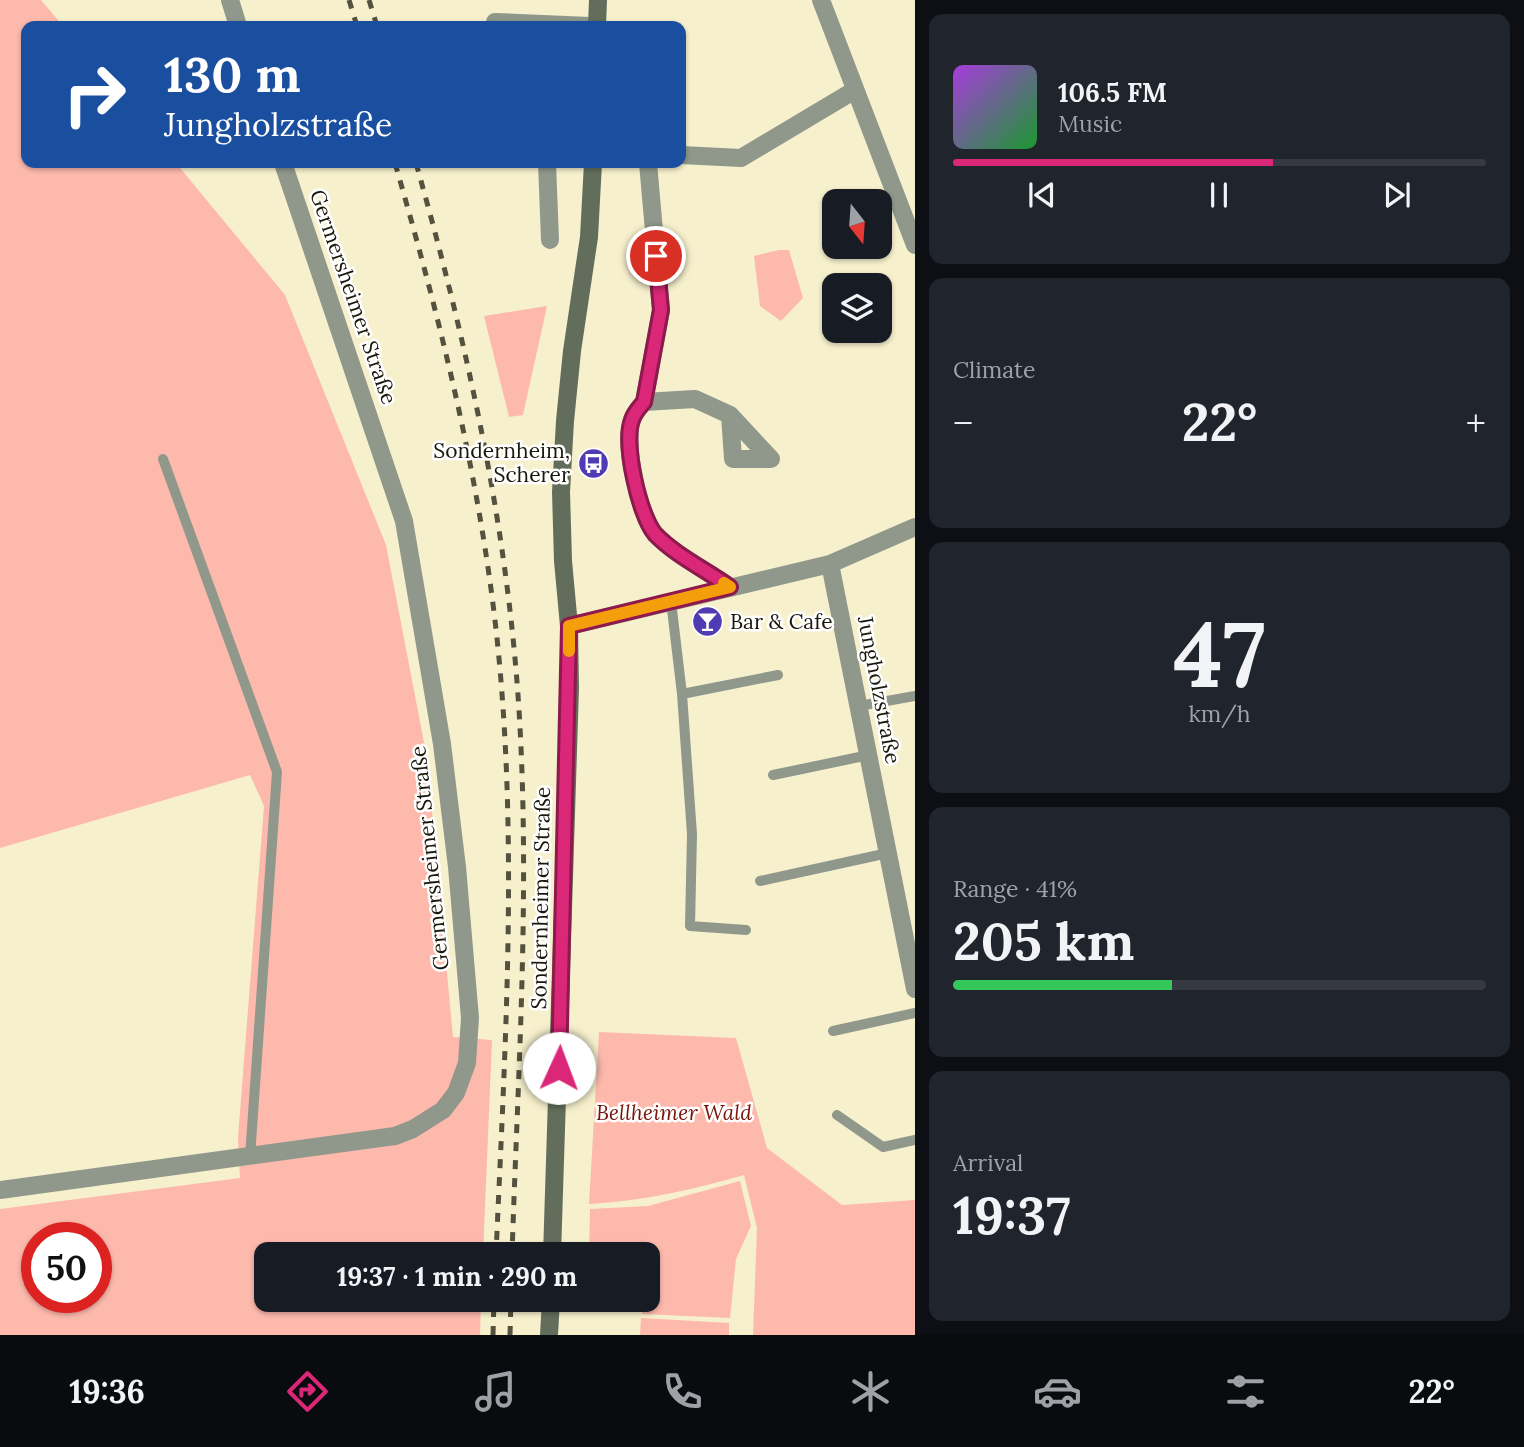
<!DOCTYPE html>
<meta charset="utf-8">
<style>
:root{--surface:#171b24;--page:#20242c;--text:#f1f3f6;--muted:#9ea1a6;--line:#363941;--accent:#db2777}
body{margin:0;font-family:Lora,serif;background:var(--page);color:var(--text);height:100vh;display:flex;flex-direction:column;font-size:26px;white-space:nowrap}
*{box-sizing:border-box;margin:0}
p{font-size:23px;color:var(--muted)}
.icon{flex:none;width:38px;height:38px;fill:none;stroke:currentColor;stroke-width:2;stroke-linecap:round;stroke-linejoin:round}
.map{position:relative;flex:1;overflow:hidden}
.panel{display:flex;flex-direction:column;gap:14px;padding:14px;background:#0d0f14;width:609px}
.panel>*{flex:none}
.top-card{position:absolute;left:21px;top:21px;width:665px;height:147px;border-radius:14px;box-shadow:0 2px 5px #0004;background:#1a4fa0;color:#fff;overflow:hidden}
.needle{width:46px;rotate:163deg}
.controls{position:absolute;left:822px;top:189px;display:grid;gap:14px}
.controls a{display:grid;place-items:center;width:70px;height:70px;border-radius:14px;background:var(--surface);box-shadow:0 2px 5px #0004;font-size:35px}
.speed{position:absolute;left:21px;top:1222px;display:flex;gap:14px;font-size:35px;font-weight:700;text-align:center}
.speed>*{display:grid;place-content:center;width:91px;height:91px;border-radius:50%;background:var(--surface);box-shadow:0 2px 5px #0004;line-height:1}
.speed .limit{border:10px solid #d22;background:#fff;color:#111}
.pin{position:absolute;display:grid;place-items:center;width:60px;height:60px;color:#fff;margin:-30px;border:4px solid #fff;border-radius:50%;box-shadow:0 2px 7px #0007}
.me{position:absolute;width:77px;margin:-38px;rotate:2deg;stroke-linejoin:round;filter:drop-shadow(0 0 5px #0008)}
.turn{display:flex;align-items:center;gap:24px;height:147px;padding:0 28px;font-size:32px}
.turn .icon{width:91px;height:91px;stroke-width:2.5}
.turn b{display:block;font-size:49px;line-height:60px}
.big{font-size:52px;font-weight:700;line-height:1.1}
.panel .tile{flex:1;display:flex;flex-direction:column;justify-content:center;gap:10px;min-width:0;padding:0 24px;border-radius:14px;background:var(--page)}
.panel .dial{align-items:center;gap:0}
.dial b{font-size:91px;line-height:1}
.song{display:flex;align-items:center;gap:21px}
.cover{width:84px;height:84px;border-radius:10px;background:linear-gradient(135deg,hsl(280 70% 55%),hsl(130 70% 35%))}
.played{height:7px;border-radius:4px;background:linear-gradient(90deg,var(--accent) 60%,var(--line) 60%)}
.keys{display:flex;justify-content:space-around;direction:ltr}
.heat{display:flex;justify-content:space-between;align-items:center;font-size:38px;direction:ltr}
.charge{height:10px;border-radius:5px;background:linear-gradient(90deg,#34c759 41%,var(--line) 0)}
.trip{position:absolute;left:254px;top:1242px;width:406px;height:70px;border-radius:14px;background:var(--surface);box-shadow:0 2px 5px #0004;font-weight:700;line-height:70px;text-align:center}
.tabs{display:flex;height:112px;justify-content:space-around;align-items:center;background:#090b0e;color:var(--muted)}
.tabs .icon{width:49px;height:49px}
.tabs .active{color:var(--accent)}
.tabs b{font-size:32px;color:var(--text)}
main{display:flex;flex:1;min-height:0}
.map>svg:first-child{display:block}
.green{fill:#feb9ad;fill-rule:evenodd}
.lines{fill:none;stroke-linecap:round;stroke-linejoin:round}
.lane{stroke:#8f988b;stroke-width:10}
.street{stroke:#8f988b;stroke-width:18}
.secondary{stroke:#626e5b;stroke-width:18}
.rail{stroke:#54513e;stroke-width:5;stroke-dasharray:9 9;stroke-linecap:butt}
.route-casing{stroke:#8e194d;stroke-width:18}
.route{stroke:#db2777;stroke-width:12}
.slow{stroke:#f59e0b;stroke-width:12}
.labels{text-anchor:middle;stroke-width:5;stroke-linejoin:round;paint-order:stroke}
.street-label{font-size:21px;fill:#1a180b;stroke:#fff}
.poi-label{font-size:21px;fill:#1a180b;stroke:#fff;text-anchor:end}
.park-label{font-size:21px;font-style:italic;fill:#79150c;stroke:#fff}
</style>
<main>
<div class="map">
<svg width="915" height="1335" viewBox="0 0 915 1335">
<rect width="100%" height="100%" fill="#f6f0cd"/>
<path class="green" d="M0,0H41L63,26H26V163H176L285,295L386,545L427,758L453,1037L492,1040L483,1255H266V1300H481L480,1335H0V1209L240,1178L238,1137L264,806L250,775L0,848ZM37,1237H96V1297H37Z
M779,250H789L803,298L781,321L760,306L754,256Z
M547,306L523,415L509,417L484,316Z
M599,1032L736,1038L767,1148L842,1205L915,1200V1335H753L757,1228L744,1175C691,1190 644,1201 589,1204Z
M740,1181L751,1226L736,1259L730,1318L642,1314V1300H648V1255H589L590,1209L648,1206Z
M641,1318L729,1323V1335H640Z"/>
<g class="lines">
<path class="lane" d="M163,459L277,772L250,1157
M671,601L682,694L692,834L690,926L746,930
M682,694L778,675
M859,706L915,696
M773,775L869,755
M760,881L888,853
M833,1031L915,1013
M837,1115L883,1147L915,1140"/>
<path class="street" d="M230,0L238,26
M821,0L915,245
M495,22L590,26
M681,155L741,158L855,90
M547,163L550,240
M644,402L661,310L648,163
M730,415L771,459H733L730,415L695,399L644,402C639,408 634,413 632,420C623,443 639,515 655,534C675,555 706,570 730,587
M830,564L915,989
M569,626L830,564L915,527
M0,1190L395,1136L413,1129L443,1110L456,1093L467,1063L470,1018L457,867L442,744L404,521L283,163"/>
<path class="secondary" d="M597,26L598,0
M552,1255L570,688L569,626L563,561L561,492L565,421L572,351L589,237L593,163
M549,1335L551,1300"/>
<path class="rail" d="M349,0L357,26
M369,0L377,26
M395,163C439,316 478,470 496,629C519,837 505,1046 496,1255
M416,163C465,337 505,514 518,695C531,881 518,1069 512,1255
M493,1335L494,1300
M510,1335L511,1300"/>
</g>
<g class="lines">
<defs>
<path id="route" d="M559,1068L569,626L730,587C706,570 675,555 655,534C639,515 623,443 632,420C634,413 639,408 644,402L661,310L656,256"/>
</defs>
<use href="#route" class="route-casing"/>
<use href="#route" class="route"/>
<path class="slow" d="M569,651V626L730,587L724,583"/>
</g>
<defs>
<symbol id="bus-disc" viewBox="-11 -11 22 22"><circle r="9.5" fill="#513bb3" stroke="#fff"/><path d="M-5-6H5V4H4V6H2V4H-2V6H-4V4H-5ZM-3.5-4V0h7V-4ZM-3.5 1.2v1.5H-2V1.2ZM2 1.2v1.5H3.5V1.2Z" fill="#fff"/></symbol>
<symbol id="bar-disc" viewBox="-11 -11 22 22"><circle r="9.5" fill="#513bb3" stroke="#fff"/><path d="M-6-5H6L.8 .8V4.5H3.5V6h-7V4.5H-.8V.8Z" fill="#fff"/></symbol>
</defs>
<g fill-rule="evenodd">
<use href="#bus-disc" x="576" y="446" width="35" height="35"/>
<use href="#bar-disc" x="690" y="604" width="35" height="35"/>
</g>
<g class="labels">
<g class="street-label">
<text transform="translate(353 297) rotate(71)" y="7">Germersheimer Straße</text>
<text transform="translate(879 690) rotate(79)" y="7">Jungholzstraße</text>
<text transform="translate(430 858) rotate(-96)" y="7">Germersheimer Straße</text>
<text transform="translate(541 898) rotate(-89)" y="7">Sondernheimer Straße</text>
</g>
<g class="poi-label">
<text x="570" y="458">Sondernheim,<tspan x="570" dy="24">Scherer</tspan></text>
<text x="730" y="629" text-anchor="start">Bar &amp; Cafe</text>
</g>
<g class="park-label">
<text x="674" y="1120">Bellheimer Wald</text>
</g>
</g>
</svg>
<div class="controls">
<a><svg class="needle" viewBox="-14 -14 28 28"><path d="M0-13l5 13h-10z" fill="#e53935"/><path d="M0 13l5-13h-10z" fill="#9ea1a6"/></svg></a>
<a><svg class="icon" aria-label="layers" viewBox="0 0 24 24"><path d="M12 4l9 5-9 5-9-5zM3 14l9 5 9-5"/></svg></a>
</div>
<div class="speed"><div class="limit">50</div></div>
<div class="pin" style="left:656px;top:256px;background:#d93025"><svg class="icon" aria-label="arrive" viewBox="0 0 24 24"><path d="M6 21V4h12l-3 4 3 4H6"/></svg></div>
<svg class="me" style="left:559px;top:1068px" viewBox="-20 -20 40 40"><circle r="19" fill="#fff"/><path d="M0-13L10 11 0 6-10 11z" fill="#db2777"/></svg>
<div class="trip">19:37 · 1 min · 290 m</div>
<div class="top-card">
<div class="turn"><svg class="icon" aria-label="right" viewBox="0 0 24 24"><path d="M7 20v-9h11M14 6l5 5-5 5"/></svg><div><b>130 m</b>Jungholzstraße</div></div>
</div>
</div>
<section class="panel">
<div class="tile">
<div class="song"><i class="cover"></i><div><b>106.5 FM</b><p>Music</p></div></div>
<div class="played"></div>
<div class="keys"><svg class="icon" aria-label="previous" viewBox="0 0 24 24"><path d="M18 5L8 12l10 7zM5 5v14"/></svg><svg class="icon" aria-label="pause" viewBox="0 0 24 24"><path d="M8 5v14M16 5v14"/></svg><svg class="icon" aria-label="next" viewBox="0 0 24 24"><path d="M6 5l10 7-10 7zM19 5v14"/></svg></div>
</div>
<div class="tile"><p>Climate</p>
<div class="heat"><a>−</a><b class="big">22°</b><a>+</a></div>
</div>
<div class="tile dial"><b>47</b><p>km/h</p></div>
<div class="tile"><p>Range · 41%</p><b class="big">205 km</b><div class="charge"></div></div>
<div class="tile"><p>Arrival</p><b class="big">19:37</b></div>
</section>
</main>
<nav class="tabs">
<b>19:36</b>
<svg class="icon active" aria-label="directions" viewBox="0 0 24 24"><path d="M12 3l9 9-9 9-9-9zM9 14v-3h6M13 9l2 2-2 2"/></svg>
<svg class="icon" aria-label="music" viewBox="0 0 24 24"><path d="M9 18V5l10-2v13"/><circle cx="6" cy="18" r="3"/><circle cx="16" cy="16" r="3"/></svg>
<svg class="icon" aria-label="phone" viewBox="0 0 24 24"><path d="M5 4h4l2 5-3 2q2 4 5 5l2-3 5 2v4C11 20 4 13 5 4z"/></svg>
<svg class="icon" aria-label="climate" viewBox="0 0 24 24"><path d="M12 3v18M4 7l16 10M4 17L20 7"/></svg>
<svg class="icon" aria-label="car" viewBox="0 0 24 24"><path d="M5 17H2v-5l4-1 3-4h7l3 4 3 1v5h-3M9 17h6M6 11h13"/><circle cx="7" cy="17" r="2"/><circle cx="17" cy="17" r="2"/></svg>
<svg class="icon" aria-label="filters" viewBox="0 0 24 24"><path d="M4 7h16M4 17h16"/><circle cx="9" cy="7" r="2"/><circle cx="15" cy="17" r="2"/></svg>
<b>22°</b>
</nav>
